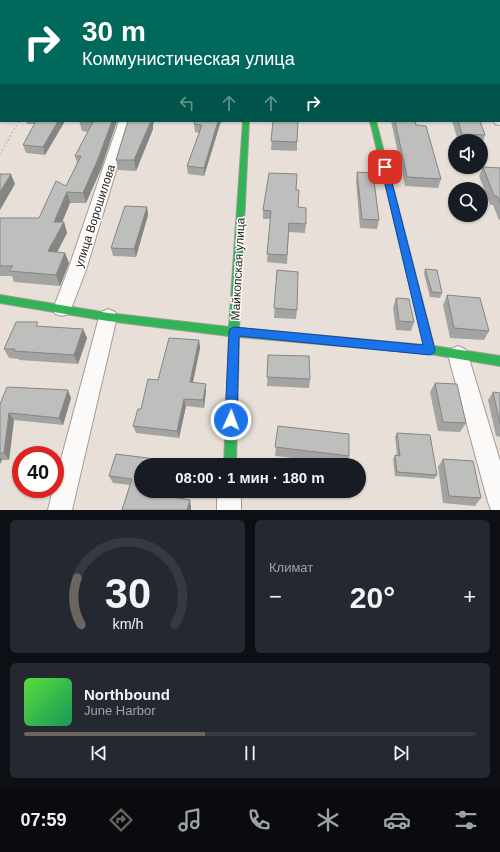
<!DOCTYPE html>
<html lang="ru">
<meta charset="utf-8">
<style>
:root{--surface:#171b24;--page:#242831;--text:#f1f3f6;--muted:#9ea1a6;--line:#363941;--accent:#6c655f}
body{margin:0;font-family:Arial,sans-serif;background:var(--page);color:var(--text);height:100vh;display:flex;flex-direction:column;font-size:15px;white-space:nowrap}
*{box-sizing:border-box;margin:0}
p{font-size:13px;color:var(--muted)}
.icon{flex:none;width:22px;height:22px;fill:none;stroke:currentColor;stroke-width:2;stroke-linecap:round;stroke-linejoin:round}
.map{position:relative;height:510px;overflow:hidden}
.side{display:flex;flex-direction:column;gap:10px;padding:10px;background:#0d0f14;flex:1}
.side>*{flex:none}
.guide{position:absolute;left:0px;top:0px;width:500px;height:122px;box-shadow:0 1px 3px #0004;background:#00695c;color:#fff;overflow:hidden}
.tools{position:absolute;left:448px;top:134px;display:grid;gap:8px}
.tools a{display:grid;place-items:center;width:40px;height:40px;border-radius:50%;background:var(--surface);box-shadow:0 1px 3px #0004;font-size:20px}
.speed{position:absolute;left:12px;top:446px;display:flex;gap:8px;font-size:20px;font-weight:700;text-align:center}
.speed>*{display:grid;place-content:center;width:52px;height:52px;border-radius:50%;background:var(--surface);box-shadow:0 1px 3px #0004;line-height:1}
.speed .limit{border:6px solid #d22;background:#fff;color:#111}
.pin{position:absolute;display:grid;place-items:center;width:34px;height:34px;color:#fff;margin:-17px;border-radius:8px;box-shadow:0 2px 6px #0006}
.me{position:absolute;width:44px;margin:-22px;rotate:2deg;stroke-linejoin:round;filter:drop-shadow(0 0 3px #0008)}
.turn{display:flex;align-items:center;gap:14px;height:84px;padding:0 16px;font-size:18px}
.turn .icon{width:52px;height:52px;stroke-width:2.5}
.turn b{display:block;font-size:28px;line-height:34px}
.lanes{display:flex;align-items:center;height:38px;padding:0 16px;background:#0003;justify-content:center;gap:20px;direction:ltr}
.lanes .off{opacity:.35}
.big{font-size:30px;font-weight:800;line-height:1.1}
.side .card{flex:1;display:flex;flex-direction:column;justify-content:center;gap:6px;min-width:0;padding:0 14px;border-radius:6px;background:var(--page)}
.side .dial{align-items:center;gap:0}
.dial svg{height:104px;overflow:visible;fill:none;stroke:var(--line);stroke-width:7;stroke-linecap:round;text-anchor:middle}
.dial text{fill:var(--text);stroke:none}
.song{display:flex;align-items:center;gap:12px}
.cover{width:48px;height:48px;border-radius:6px;background:linear-gradient(135deg,hsl(110 70% 55%),hsl(150 70% 35%))}
.played{height:4px;border-radius:2px;background:linear-gradient(90deg,var(--accent) 40%,var(--line) 40%)}
.keys{display:flex;justify-content:space-around;direction:ltr}
.heat{display:flex;justify-content:space-between;align-items:center;font-size:22px;direction:ltr}
.side .tiles{flex:1;display:grid;gap:10px;grid-template-columns:1fr 1fr}
.card:last-child{grid-column:span 2}
.trip{position:absolute;left:134px;top:458px;width:232px;height:40px;border-radius:20px;background:var(--surface);box-shadow:0 1px 3px #0004;font-weight:800;line-height:40px;text-align:center}
.dock{display:flex;height:64px;justify-content:space-around;align-items:center;background:#090b0e;color:var(--muted)}
.dock .icon{width:28px;height:28px}
.dock .current{color:var(--accent)}
.dock b{font-size:18px;color:var(--text)}
.map>svg:first-child{display:block}
.lines{fill:none;stroke-linecap:round;stroke-linejoin:round}
.street-casing{stroke:#a29b95;stroke-width:2}
.fast-casing{stroke:#a29b95;stroke-width:2}
.path-far1{stroke:#c3c0be;stroke-width:1.5;stroke-dasharray:1 2;stroke-linecap:butt}
.path{stroke:#c3c0be;stroke-width:2;stroke-dasharray:1.5 2.5;stroke-linecap:butt}
.street{fill:#fcfaf9;fill-rule:evenodd}
.fast{fill:#30b455;fill-rule:evenodd}
.wall{fill:#a3a4a2}
.shaded-wall{fill:#858684}
.building{fill:#bebfbc;stroke:#858684}
.route{fill:#1a73e8;stroke:#114b97}
.labels{text-anchor:middle;stroke-width:3;stroke-linejoin:round;paint-order:stroke}
.street-label{font-size:12px;fill:#29231e;stroke:#fff}
</style>
<div class="map">
<svg width="500" height="510" viewBox="0 0 500 510">
<rect width="100%" height="100%" fill="#e8e0d8"/>
<g class="lines">
<defs>
<path id="street" d="M247,0H257V1H247Z
M499,21H500V28H499Z
M499,73H500V80H499Z
M499,115H500V125L495,124L494,121H499Z
M119,121H131L86,270L71,309L69,314L62,316L55,314L53,309L68,270Z
M108,309L115,312L117,317L72,510H48L53,489H55V482L99,317L101,312Z
M458,346L465,349L468,355L500,461V510H491L488,502L448,355L451,349Z
M217,491H241V510H217Z"/>
<path id="fast" d="M0,96H1L0,102Z
M243,121H249L239,328L424,345L370,121H376L434,346L500,356V366L430,354L239,337L236,465H224L229,336L108,321L0,303V295L108,313L229,327Z"/>
</defs>
<use href="#street" class="street-casing"/>
<use href="#fast" class="fast-casing"/>
<path class="path-far1" d="M0,72L1,70"/>
<path class="path" d="M0,154L19,121"/>
<use href="#street" class="street"/>
<use href="#fast" class="fast"/>
</g>
<path class="wall" d="M26,121H65L45,155L26,153L23,145L35,124H27Z
M79,121H117L101,169L86,203H70L62,222H64L67,233L57,252L65,253L69,263L60,286L14,282L12,276H0V218H39L66,186L77,163L75,156L88,132L82,131Z
M128,121H154L153,125V129L136,171L118,170L116,160Z
M195,121H221L204,176L188,174L187,166L199,133L195,132L194,124Z
M273,121L297,142V151L271,150Z
M391,121H415L416,125L441,179L438,188L405,186Z
M452,121H480L485,135L482,144H481V141H458Z
M483,167L500,168V220H499L493,205H490L479,176Z
M357,172L379,220L377,229L360,228L356,181Z
M296,190L298,207L306,224L305,233L289,232L287,264L267,262L270,219H263V210Z
M147,207L148,215L136,257L113,256L111,248Z
M425,269L442,293L440,298L430,297L424,274Z
M277,270L297,310L296,319L274,318Z
M447,295L489,331L484,340L450,338L443,305Z
M396,298L414,322L411,331L396,330L393,308Z
M40,327L83,329L87,338L78,364L19,360V359L9,358L4,349Z
M199,340L200,348L193,383L206,391L204,408L186,406L179,438L136,433L133,426L141,409L158,380Z
M268,355L310,379L309,388L267,386Z
M435,383L466,423L460,432L438,431L430,392Z
M493,392L500,393V437L496,436L488,400Z
M71,398L63,425L14,420L9,460H2L0,464V404Z
M278,426L349,456L347,464L275,456Z
M397,433L437,475L434,479L395,476L393,459L395,455H397L395,437Z
M116,454L163,460L165,465H141V491H160L159,495L190,500L191,508V510H122L130,485L113,483L109,476Z
M443,459L481,498L475,506L443,503L438,467Z"/>
<path class="shaded-wall" d="M21,0H35L34,1H20Z
M1,41V70L0,71V42Z
M58,121H65L45,155L43,147Z
M112,121H117L101,169L86,203L83,193Z
M151,121H154L153,125V129L136,171L134,160Z
M218,121H221L204,176V168Z
M11,174L15,184L0,210V192Z
M67,192L70,203L58,232L54,222Z
M147,207L148,215L136,257L134,249Z
M64,222L67,233L52,262L48,251Z
M65,253L69,263L60,286L56,275Z
M83,329L87,338L78,364L74,355Z
M199,340L200,348L191,390L190,382Z
M206,384V391L204,408L203,400Z
M68,390L71,398L63,425L59,418Z
M184,399L186,406L179,438L177,431Z
M9,413L14,420L9,460L4,453Z
M0,457L2,460L0,464Z
M163,460L165,465H162Z
M156,491H160L158,502L155,494Z
M190,500L191,508V510H187Z"/>
<path class="building" d="M0,0H21L20,1H1V30L0,31Z
M84,0H232L231,1H83Z
M318,0H472V1H318Z
M0,32H1V41L0,42Z
M500,55V70L499,68V56Z
M36,121H58L43,147L23,145Z
M80,121H112L98,159L83,193L67,192L54,222H64L48,251L65,253L56,275L9,271L13,266H0V218H39L56,181L66,186L81,156H75L93,122L79,121Z
M128,121H151L134,160H116Z
M195,121H218L204,168L187,166L202,125L194,124Z
M273,121H298L297,142L271,141Z
M395,121H415L416,125L426,126L441,179L407,177Z
M458,121H480L485,135L462,134Z
M483,167L500,168V203L497,196H494Z
M357,172L373,173L379,220L362,219Z
M269,173L297,174L296,190H299L298,207L306,208V224L289,223L287,255L267,254L271,211L263,210Z
M0,174H11L0,192Z
M125,206L147,207L134,249L111,248Z
M425,269L437,270L442,293L432,292Z
M277,270L298,272L297,310L274,308Z
M447,295L480,298L489,331L454,328Z
M396,298L409,299L414,322L399,321Z
M16,322H38L36,326L83,329L74,355L14,351L15,349H4Z
M169,338L199,340L190,382L206,384L203,400L184,399L177,431L133,426L138,409H141L148,379L158,380Z
M268,355L309,356L310,379L267,377Z
M435,383L457,384L466,423L443,422Z
M7,387L68,390L59,418L9,413L4,453H0V404Z
M493,392L500,393V424Z
M278,426L349,434V456L275,447Z
M397,433L430,435L437,475L397,472L395,455L400,456Z
M116,454L163,460L162,465H141V491H156L155,494L190,500L187,510H122L132,479L109,476Z
M443,459L473,461L481,498L449,496Z"/>
<path class="route" d="M385,164L388,167L435,350L434,353L430,355L239,336L237,420L236,424L231,426L227,424L225,420L229,332L230,329L234,327L423,345L381,167Z"/>
<g class="labels">
<g class="street-label">
<text transform="translate(95 216) rotate(-72)" y="4">улица Ворошилова</text>
<text transform="translate(238 269) rotate(-87)" y="4">Майкопская улица</text>
</g>
</g>
</svg>
<div class="tools">
<a><svg class="icon" aria-label="sound" viewBox="0 0 24 24"><path d="M4 9h4l5-4v14l-5-4H4zM17 9q2 3 0 6"/></svg></a>
<a><svg class="icon" aria-label="search" viewBox="0 0 24 24"><circle cx="10" cy="10" r="6"/><path d="M15 15l6 6"/></svg></a>
</div>
<div class="speed"><div class="limit">40</div></div>
<div class="pin" style="left:385px;top:167px;background:#d93025"><svg class="icon" aria-label="arrive" viewBox="0 0 24 24"><path d="M6 21V4h12l-3 4 3 4H6"/></svg></div>
<svg class="me" style="left:231px;top:420px" viewBox="-20 -20 40 40"><circle r="17" fill="#1a73e8" stroke="#fff" stroke-width="3"/><path d="M0-11L8 9 0 5-8 9z" fill="#fff"/></svg>
<div class="trip">08:00 · 1 мин · 180 m</div>
<div class="guide">
<div class="turn"><svg class="icon" aria-label="right" viewBox="0 0 24 24"><path d="M7 20v-9h11M14 6l5 5-5 5"/></svg><div><b>30 m</b>Коммунистическая улица</div></div>
<div class="lanes"><svg class="icon off" aria-label="left" viewBox="0 0 24 24"><path d="M17 20v-9H6M10 6l-5 5 5 5"/></svg><svg class="icon off" aria-label="ahead" viewBox="0 0 24 24"><path d="M12 20V5M6 11l6-6 6 6"/></svg><svg class="icon off" aria-label="ahead" viewBox="0 0 24 24"><path d="M12 20V5M6 11l6-6 6 6"/></svg><svg class="icon" aria-label="right" viewBox="0 0 24 24"><path d="M7 20v-9h11M14 6l5 5-5 5"/></svg></div>
</div>
</div>
<section class="side">
<div class="tiles">
<div class="card dial"><svg viewBox="0 0 100 80">
<path d="M14 69A42 42 0 1 1 86 69"/>
<path d="M14 69A42 42 0 0 1 11 33" stroke="#6c655f"/>
<text x="50" y="56" font-size="32" font-weight="700">30</text>
<text x="50" y="72" font-size="11">km/h</text>
</svg></div>
<div class="card"><p>Климат</p>
<div class="heat"><a>−</a><b class="big">20°</b><a>+</a></div>
</div>
<div class="card">
<div class="song"><i class="cover"></i><div><b>Northbound</b><p>June Harbor</p></div></div>
<div class="played"></div>
<div class="keys"><svg class="icon" aria-label="previous" viewBox="0 0 24 24"><path d="M18 5L8 12l10 7zM5 5v14"/></svg><svg class="icon" aria-label="pause" viewBox="0 0 24 24"><path d="M8 5v14M16 5v14"/></svg><svg class="icon" aria-label="next" viewBox="0 0 24 24"><path d="M6 5l10 7-10 7zM19 5v14"/></svg></div>
</div>
</div>
</section>
<nav class="dock">
<b>07:59</b>
<svg class="icon current" aria-label="directions" viewBox="0 0 24 24"><path d="M12 3l9 9-9 9-9-9zM9 14v-3h6M13 9l2 2-2 2"/></svg>
<svg class="icon" aria-label="music" viewBox="0 0 24 24"><path d="M9 18V5l10-2v13"/><circle cx="6" cy="18" r="3"/><circle cx="16" cy="16" r="3"/></svg>
<svg class="icon" aria-label="phone" viewBox="0 0 24 24"><path d="M5 4h4l2 5-3 2q2 4 5 5l2-3 5 2v4C11 20 4 13 5 4z"/></svg>
<svg class="icon" aria-label="climate" viewBox="0 0 24 24"><path d="M12 3v18M4 7l16 10M4 17L20 7"/></svg>
<svg class="icon" aria-label="car" viewBox="0 0 24 24"><path d="M5 17H2v-5l4-1 3-4h7l3 4 3 1v5h-3M9 17h6M6 11h13"/><circle cx="7" cy="17" r="2"/><circle cx="17" cy="17" r="2"/></svg>
<svg class="icon" aria-label="filters" viewBox="0 0 24 24"><path d="M4 7h16M4 17h16"/><circle cx="9" cy="7" r="2"/><circle cx="15" cy="17" r="2"/></svg>
</nav>
